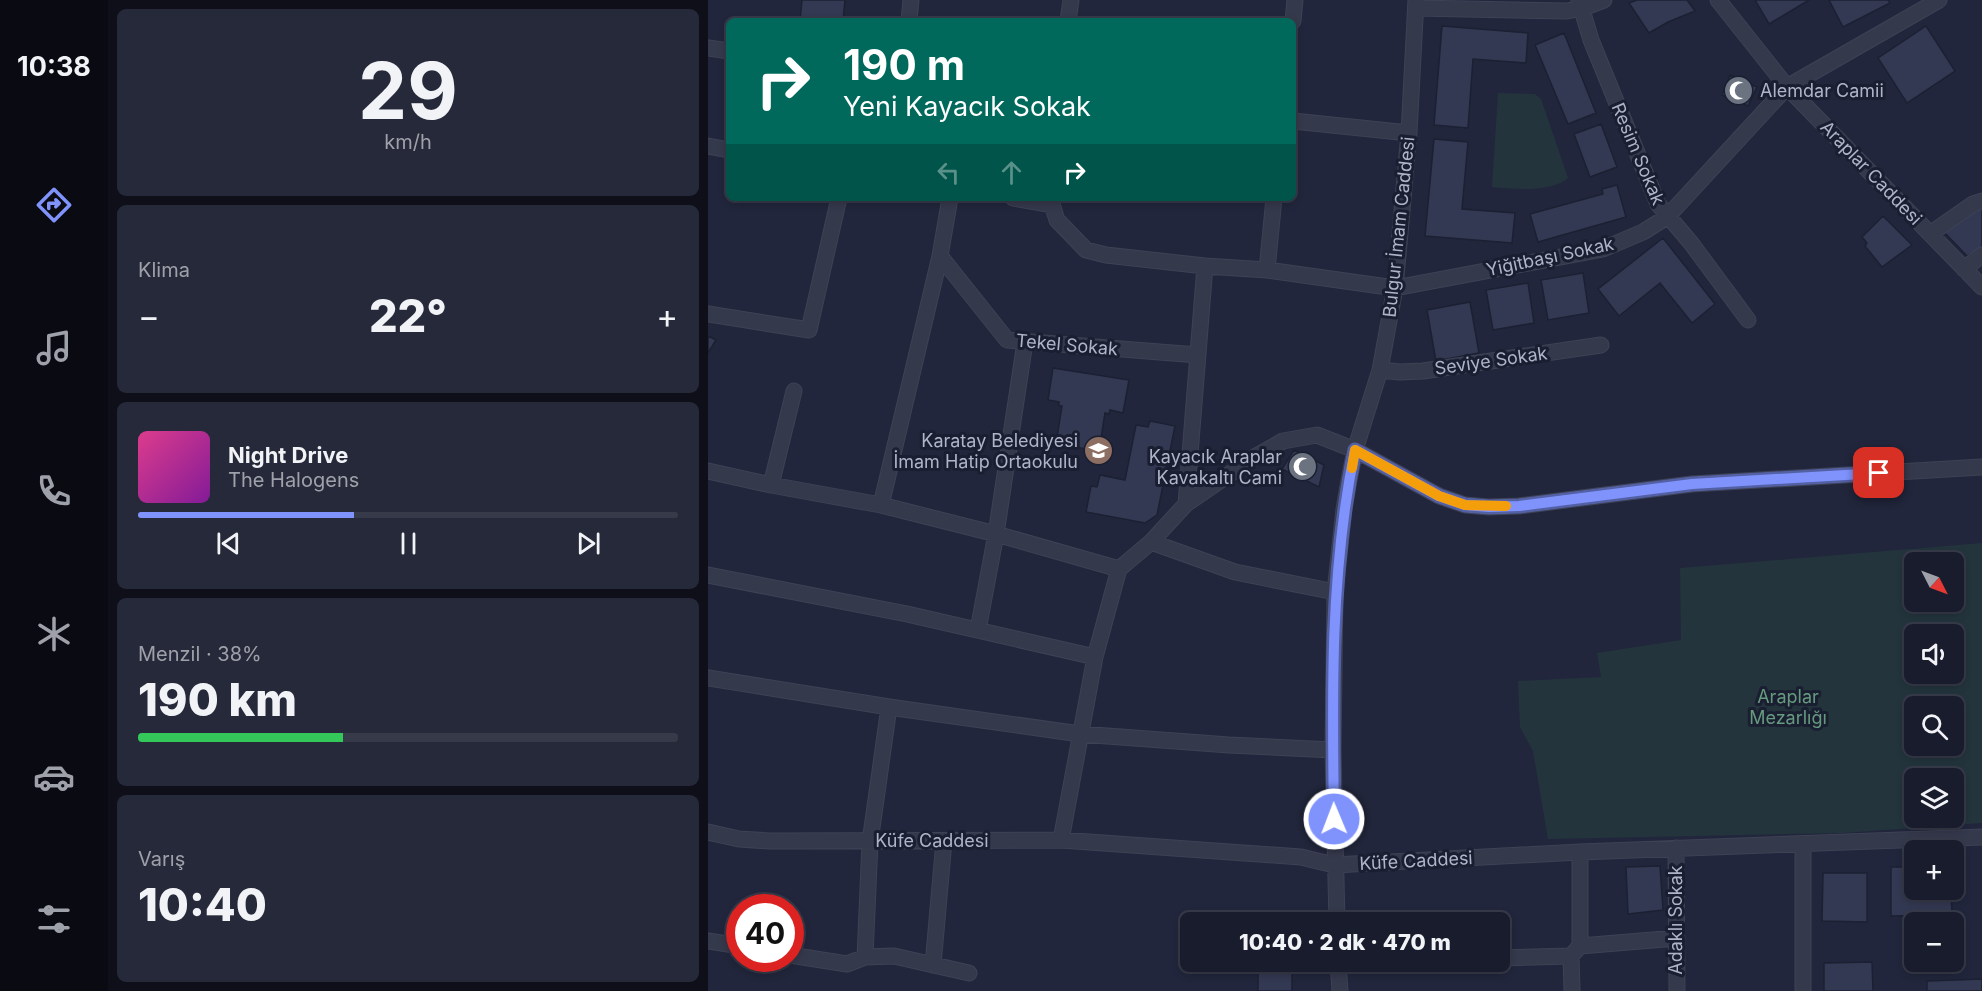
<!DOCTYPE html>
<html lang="tr">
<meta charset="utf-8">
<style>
:root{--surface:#191c2d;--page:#262939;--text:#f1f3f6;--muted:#9fa1aa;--line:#373a49;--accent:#8093fd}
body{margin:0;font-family:Inter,sans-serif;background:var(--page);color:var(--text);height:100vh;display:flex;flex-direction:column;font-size:22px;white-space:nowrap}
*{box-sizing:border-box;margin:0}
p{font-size:20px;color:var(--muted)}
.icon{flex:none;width:33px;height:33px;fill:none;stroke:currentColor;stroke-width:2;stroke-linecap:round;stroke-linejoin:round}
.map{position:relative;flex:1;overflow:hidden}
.side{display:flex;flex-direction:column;gap:9px;padding:9px;background:#0e0f19;width:600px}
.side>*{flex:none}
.hud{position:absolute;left:18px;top:18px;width:570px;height:183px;border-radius:9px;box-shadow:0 3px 9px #0003,0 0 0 2px var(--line);background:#00695c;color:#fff;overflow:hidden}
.needle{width:39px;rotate:132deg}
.controls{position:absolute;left:1196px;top:552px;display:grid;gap:12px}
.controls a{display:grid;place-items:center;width:60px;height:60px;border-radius:9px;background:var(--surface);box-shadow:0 3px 9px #0003,0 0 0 2px var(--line);font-size:30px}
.speed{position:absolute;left:18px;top:894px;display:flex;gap:12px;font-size:30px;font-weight:700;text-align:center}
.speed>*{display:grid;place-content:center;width:78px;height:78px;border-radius:50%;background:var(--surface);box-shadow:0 3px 9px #0003,0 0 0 2px var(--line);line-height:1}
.speed .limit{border:9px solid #d22;background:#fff;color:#111}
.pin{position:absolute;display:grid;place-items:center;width:51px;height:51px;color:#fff;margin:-26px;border-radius:12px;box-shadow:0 3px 9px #0006}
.me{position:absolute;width:66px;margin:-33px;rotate:359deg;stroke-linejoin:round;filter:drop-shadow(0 0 4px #0008)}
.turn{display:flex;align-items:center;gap:21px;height:126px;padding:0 18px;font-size:27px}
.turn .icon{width:78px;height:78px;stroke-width:2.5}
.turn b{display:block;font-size:42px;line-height:51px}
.lanes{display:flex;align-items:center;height:57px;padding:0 18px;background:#0003;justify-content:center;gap:30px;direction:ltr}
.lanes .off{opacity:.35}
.big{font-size:45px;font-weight:800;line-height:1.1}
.side .card{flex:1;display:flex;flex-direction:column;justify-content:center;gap:9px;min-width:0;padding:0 21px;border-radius:9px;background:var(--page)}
.side .dial{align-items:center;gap:0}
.dial b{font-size:78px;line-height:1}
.song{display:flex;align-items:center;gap:18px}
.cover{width:72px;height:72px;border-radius:9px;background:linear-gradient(135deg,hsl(330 70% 55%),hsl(290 70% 35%))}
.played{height:6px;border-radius:3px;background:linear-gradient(90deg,var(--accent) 40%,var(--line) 40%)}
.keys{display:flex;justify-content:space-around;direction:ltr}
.heat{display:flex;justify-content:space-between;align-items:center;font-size:33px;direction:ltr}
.charge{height:9px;border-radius:4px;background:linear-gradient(90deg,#34c759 38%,var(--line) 0)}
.trip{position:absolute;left:472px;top:912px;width:330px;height:60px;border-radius:9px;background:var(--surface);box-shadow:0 3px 9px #0003,0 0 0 2px var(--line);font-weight:800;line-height:60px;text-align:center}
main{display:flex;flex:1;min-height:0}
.tabs{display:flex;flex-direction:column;width:108px;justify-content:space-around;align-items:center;background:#0a0b12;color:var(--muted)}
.tabs .icon{width:42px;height:42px}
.tabs .current{color:var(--accent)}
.tabs b{font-size:27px;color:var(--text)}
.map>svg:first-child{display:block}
.green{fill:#23343d;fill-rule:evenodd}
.building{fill:#333952;stroke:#1c2033;stroke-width:1.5}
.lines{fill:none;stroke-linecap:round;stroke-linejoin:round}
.minor-casing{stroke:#3e4255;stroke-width:17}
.minor{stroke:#35394c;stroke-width:15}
.route-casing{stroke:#5360a4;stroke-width:15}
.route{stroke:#8093fd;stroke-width:10}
.slow{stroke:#f59e0b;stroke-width:10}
.labels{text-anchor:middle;stroke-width:6;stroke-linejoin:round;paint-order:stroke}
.poi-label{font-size:18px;fill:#b0b4c8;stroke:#1a1e31;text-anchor:end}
.street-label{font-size:18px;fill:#b0b4c8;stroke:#1a1e31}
.park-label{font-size:18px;fill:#669a7e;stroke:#1a1e31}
</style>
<main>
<nav class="tabs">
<b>10:38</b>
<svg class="icon current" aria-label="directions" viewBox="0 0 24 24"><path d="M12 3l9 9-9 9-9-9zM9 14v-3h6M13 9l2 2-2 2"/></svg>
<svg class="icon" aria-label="music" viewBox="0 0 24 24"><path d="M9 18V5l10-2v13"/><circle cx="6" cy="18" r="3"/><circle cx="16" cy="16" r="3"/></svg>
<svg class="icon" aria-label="phone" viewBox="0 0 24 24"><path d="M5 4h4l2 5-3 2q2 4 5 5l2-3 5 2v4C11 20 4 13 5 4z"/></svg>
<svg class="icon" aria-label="climate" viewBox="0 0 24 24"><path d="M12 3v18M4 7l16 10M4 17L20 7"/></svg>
<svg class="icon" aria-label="car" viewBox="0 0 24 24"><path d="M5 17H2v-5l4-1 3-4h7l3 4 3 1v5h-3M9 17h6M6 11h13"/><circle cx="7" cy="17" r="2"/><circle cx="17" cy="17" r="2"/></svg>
<svg class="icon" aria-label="filters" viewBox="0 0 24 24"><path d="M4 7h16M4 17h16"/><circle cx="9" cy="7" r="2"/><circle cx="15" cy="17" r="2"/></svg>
</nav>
<section class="side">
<div class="card dial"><b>29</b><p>km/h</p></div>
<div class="card"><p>Klima</p>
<div class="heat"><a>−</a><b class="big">22°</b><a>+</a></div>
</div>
<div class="card">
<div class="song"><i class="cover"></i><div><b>Night Drive</b><p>The Halogens</p></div></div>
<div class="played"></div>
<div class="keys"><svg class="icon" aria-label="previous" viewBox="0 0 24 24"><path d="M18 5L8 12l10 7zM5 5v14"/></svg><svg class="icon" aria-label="pause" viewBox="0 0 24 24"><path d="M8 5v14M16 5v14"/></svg><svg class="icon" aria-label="next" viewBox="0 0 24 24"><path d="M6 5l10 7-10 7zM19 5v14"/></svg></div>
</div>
<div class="card"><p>Menzil · 38%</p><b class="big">190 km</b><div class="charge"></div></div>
<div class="card"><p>Varış</p><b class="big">10:40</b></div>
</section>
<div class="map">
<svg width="1274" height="991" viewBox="0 0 1274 991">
<rect width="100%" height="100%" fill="#21263c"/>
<path class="green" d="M790,93L827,94L833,99L860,178C842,193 807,189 784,187Z
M1274,543V823L1136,833L840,839L825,751L812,727L810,681L893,677L889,653L973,640L972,568ZM1206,562H1245V602H1206ZM1206,634H1245V674H1206ZM1206,706H1245V746H1206ZM1206,778H1245V818H1206Z"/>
<path class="building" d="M94,0H137L135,21H92Z
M929,0H979L987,11L960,22L941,33L921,3Z
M1047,0H1101L1061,24Z
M1121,0H1180L1182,3L1135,27Z
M734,26L820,33L818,63L765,59L760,128L726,125Z
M1218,26L1247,71L1199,103L1170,58Z
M856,33L888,113L860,124L827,45Z
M1022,75L1049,87L1040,106L1014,95Z
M893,124L909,167L882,177L866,134Z
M726,139L760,142L754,209L807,213L804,243L717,236Z
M909,185L918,217L830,242L822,214L895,194L894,189Z
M1274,207V249L1259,256L1235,231Z
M1175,216L1204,245L1174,267L1157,246L1159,243L1154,237Z
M955,238L1007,304L984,323L952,283L911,316L890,289Z
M875,273L881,313L840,320L833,280Z
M820,283L826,323L785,330L778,290Z
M762,302L771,353L728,361L719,310Z
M0,336L8,340L0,353Z
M345,368L421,380L415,413L402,410L401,414L397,413L391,451L348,444L354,406H351V402L340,400Z
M442,421L467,426L449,515L437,523L378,512L383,486L389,487L392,475L417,480L428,425L440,427Z
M586,450L616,465L611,487L574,469Z
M952,866L955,910L920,914L918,867Z
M1183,867H1206V890H1243L1244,915L1183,916Z
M1115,873H1159V922L1114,921Z
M550,962H584V991H550Z
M1164,962L1165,991H1116V963Z
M1274,979V991H1219V981Z"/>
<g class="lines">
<defs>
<path id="minor" d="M871,0L883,40L950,204L983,243L1040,320
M1010,0L1079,87L1274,287
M708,8L859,11L875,8L896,0
M201,21L203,0
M360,21L363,0
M585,21L587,0
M0,48L21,51
M585,121L701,133
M0,146L21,150
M305,198L344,205
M342,198L349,220L378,250L398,255L497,266L559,270L687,288L895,249L935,232L959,217L1079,87L1231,0
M1222,234L1265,204L1274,201
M232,256L299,340L490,355
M1256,269L1274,255
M559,270L566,198
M0,314L101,330L131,198
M672,370L692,372L715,371L893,345
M0,471L63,485L173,505L288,534L411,569
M63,485L86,391
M478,504L497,266
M173,505L232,256L242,198
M443,542L527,572L627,592
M0,575L199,614L387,657
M270,630L288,534L317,342
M0,678L181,707L372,734L521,745L625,750
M0,832L31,839L62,841L353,840L593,857L626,865L872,852L1274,837
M353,840L387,657L411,569L443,542L478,504L545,458L575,441L609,435L647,450L731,496L757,505L781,507L811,506L984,484L1274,467
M968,848L969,991
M629,922L625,750L627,592L636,509L641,480L647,450L672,370L687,288L701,133L708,0
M0,941L32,946
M872,946L969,938
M82,955L139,964L157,957L186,956L261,973
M157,957L162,842L181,707
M792,958L863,956
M630,962L632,991
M225,965L236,841
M631,965L709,962
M864,991L863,956L872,946V852
M1095,991V844"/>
</defs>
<use href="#minor" class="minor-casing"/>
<use href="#minor" class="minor"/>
</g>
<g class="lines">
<defs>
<path id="route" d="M626,819C624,696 622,571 647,450L731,496L757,505L781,507L811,506L984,484L1171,473"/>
</defs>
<use href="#route" class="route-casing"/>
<use href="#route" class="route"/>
<path class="slow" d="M644,468L647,450L731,496L757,505L798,506"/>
</g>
<defs>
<symbol id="mosque-disc" viewBox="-11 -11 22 22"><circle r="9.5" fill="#6b7280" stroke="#1a1e31"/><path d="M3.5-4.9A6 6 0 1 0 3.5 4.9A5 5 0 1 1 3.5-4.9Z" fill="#fff"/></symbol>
<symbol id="school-disc" viewBox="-11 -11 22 22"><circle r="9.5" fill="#8d6e63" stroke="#1a1e31"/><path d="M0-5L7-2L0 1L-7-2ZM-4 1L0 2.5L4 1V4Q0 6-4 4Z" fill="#fff"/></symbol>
</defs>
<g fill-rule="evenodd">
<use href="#mosque-disc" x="1014" y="74" width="33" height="33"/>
<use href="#school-disc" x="374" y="434" width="33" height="33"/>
<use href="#mosque-disc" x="578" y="450" width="33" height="33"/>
</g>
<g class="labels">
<g class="poi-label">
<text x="1052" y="97" text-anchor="start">Alemdar Camii</text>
<text x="370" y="447">Karatay Belediyesi<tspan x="370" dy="21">İmam Hatip Ortaokulu</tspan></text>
<text x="574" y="463">Kayacık Araplar<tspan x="574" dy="21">Kavakaltı Cami</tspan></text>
</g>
<g class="street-label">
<text transform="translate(930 154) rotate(67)" y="6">Resim Sokak</text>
<text transform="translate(1163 173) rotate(46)" y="6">Araplar Caddesi</text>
<text transform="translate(691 227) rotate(-84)" y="6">Bulgur İmam Caddesi</text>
<text transform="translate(842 257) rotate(-12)" y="6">Yiğitbaşı Sokak</text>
<text transform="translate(359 345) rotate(5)" y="6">Tekel Sokak</text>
<text transform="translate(783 361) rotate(-8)" y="6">Seviye Sokak</text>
<text x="224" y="847">Küfe Caddesi</text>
<text transform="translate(708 861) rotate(-3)" y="6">Küfe Caddesi</text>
<text transform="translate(968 920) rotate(-90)" y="6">Adaklı Sokak</text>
</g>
<g class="park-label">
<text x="1080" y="703">Araplar<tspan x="1080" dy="21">Mezarlığı</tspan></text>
</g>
</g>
</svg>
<div class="controls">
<a><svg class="needle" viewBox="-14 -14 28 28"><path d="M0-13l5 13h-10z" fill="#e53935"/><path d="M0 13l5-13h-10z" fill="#9fa1aa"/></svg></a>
<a><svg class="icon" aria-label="sound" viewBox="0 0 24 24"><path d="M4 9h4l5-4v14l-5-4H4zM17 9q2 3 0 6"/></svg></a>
<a><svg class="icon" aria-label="search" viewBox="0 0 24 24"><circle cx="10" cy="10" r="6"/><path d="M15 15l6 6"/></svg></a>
<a><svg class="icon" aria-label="layers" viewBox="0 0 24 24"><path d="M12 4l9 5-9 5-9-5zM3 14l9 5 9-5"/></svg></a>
<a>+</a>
<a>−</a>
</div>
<div class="speed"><div class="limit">40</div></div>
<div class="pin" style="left:1171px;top:473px;background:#d93025"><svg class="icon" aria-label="arrive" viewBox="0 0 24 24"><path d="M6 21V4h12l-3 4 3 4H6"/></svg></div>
<svg class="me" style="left:626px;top:819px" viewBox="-20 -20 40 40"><circle r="17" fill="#8093fd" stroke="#fff" stroke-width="3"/><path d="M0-11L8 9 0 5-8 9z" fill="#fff"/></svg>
<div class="trip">10:40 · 2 dk · 470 m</div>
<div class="hud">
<div class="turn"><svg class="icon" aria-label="right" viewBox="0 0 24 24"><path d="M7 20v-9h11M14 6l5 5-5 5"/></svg><div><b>190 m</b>Yeni Kayacık Sokak</div></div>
<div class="lanes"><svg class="icon off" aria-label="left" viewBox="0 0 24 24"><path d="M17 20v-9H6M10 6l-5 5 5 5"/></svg><svg class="icon off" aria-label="ahead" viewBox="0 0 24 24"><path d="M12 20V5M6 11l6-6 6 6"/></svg><svg class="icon" aria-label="right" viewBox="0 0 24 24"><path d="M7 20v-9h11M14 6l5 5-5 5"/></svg></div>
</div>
</div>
</main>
